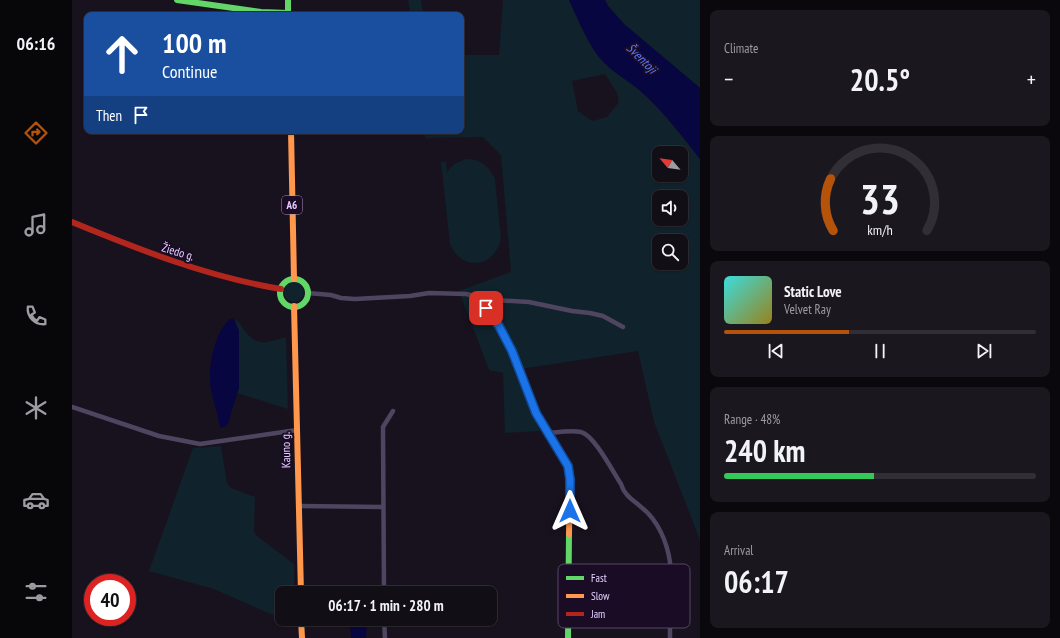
<!DOCTYPE html>
<meta charset="utf-8">
<style>
:root{--surface:#120e16;--page:#1b171f;--text:#f1f3f6;--muted:#9c9ca1;--line:#312e35;--accent:#b45309}
body{margin:0;font-family:"PT Sans Narrow",sans-serif;background:var(--page);color:var(--text);height:100vh;display:flex;flex-direction:column;font-size:15px;white-space:nowrap}
*{box-sizing:border-box;margin:0}
p{font-size:13px;color:var(--muted)}
.icon{flex:none;width:22px;height:22px;fill:none;stroke:currentColor;stroke-width:2;stroke-linecap:round;stroke-linejoin:round}
.map{position:relative;flex:1;overflow:hidden}
.panel{display:flex;flex-direction:column;gap:10px;padding:10px;background:#0a080c;width:360px}
.panel>*{flex:none}
.guide{position:absolute;left:12px;top:12px;width:380px;height:122px;border-radius:8px;box-shadow:0 1px 3px #0004,0 0 0 1px var(--line);background:#1a4fa0;color:#fff;overflow:hidden}
.needle{width:26px;rotate:299deg}
.controls{position:absolute;left:580px;top:146px;display:grid;gap:8px}
.controls a{display:grid;place-items:center;width:36px;height:36px;border-radius:8px;background:var(--surface);box-shadow:0 1px 3px #0004,0 0 0 1px var(--line);font-size:20px}
.speed{position:absolute;left:12px;top:574px;display:flex;gap:8px;font-size:20px;font-weight:700;text-align:center}
.speed>*{display:grid;place-content:center;width:52px;height:52px;border-radius:50%;background:var(--surface);box-shadow:0 1px 3px #0004,0 0 0 1px var(--line);line-height:1}
.speed .limit{border:6px solid #d22;background:#fff;color:#111}
.pin{position:absolute;display:grid;place-items:center;width:34px;height:34px;color:#fff;margin:-17px;border-radius:8px;box-shadow:0 2px 6px #0006}
.me{position:absolute;width:44px;margin:-22px;rotate:0deg;stroke-linejoin:round;filter:drop-shadow(0 0 3px #0008)}
.turn{display:flex;align-items:center;gap:14px;height:84px;padding:0 12px;font-size:18px}
.turn .icon{width:52px;height:52px;stroke-width:2.5}
.turn b{display:block;font-size:28px;line-height:34px}
.then{display:flex;align-items:center;height:38px;padding:0 12px;background:#0003;gap:8px;font-size:15px}
.big{font-size:30px;font-weight:800;line-height:1.1}
.panel .tile{flex:1;display:flex;flex-direction:column;justify-content:center;gap:6px;min-width:0;padding:0 14px;border-radius:8px;background:var(--page)}
.panel .dial{align-items:center;gap:0}
.dial svg{height:104px;overflow:visible;fill:none;stroke:var(--line);stroke-width:7;stroke-linecap:round;text-anchor:middle}
.dial text{fill:var(--text);stroke:none}
.song{display:flex;align-items:center;gap:12px}
.cover{width:48px;height:48px;border-radius:6px;background:linear-gradient(135deg,hsl(180 70% 55%),hsl(50 70% 35%))}
.played{height:4px;border-radius:2px;background:linear-gradient(90deg,var(--accent) 40%,var(--line) 40%)}
.keys{display:flex;justify-content:space-around;direction:ltr}
.heat{display:flex;justify-content:space-between;align-items:center;font-size:22px;direction:ltr}
.charge{height:6px;border-radius:3px;background:linear-gradient(90deg,#34c759 48%,var(--line) 0)}
.trip{position:absolute;left:203px;top:586px;width:222px;height:40px;border-radius:8px;background:var(--surface);box-shadow:0 1px 3px #0004,0 0 0 1px var(--line);font-weight:800;line-height:40px;text-align:center}
main{display:flex;flex:1;min-height:0}
.menu{display:flex;flex-direction:column;width:72px;justify-content:space-around;align-items:center;background:#070609;color:var(--muted)}
.menu .icon{width:28px;height:28px}
.menu .on{color:var(--accent)}
.menu b{font-size:18px;color:var(--text)}
.map>svg:first-child{display:block}
.green{fill:#10222c;fill-rule:evenodd}
.water{fill:#070640}
.lines{fill:none;stroke-linecap:round;stroke-linejoin:round}
.street{stroke:#504560;stroke-width:4.5}
.fast{stroke:#63d668;stroke-width:6}
.slow{stroke:#ff974d;stroke-width:6}
.jam{stroke:#b3261e;stroke-width:6}
.route-casing{stroke:#114b97;stroke-width:10}
.route{stroke:#1a73e8;stroke-width:7}
.labels{text-anchor:middle;stroke-width:4;stroke-linejoin:round;paint-order:stroke}
.shield{fill:#190c24;stroke:#a894bd;stroke-width:1}
.shield-label{font-size:11px;font-weight:bold;fill:#e6cfff}
.street-label{font-size:12px;fill:#e6cfff;stroke:#190c24}
.water-label{font-size:13px;font-style:italic;fill:#5d79ff;stroke:#190c24}
.key{fill:#190c24;stroke:#564666;stroke-width:1}
.key-label{font-size:11px;fill:#e6cfff}
</style>
<main>
<nav class="menu">
<b>06:16</b>
<svg class="icon on" aria-label="directions" viewBox="0 0 24 24"><path d="M12 3l9 9-9 9-9-9zM9 14v-3h6M13 9l2 2-2 2"/></svg>
<svg class="icon" aria-label="music" viewBox="0 0 24 24"><path d="M9 18V5l10-2v13"/><circle cx="6" cy="18" r="3"/><circle cx="16" cy="16" r="3"/></svg>
<svg class="icon" aria-label="phone" viewBox="0 0 24 24"><path d="M5 4h4l2 5-3 2q2 4 5 5l2-3 5 2v4C11 20 4 13 5 4z"/></svg>
<svg class="icon" aria-label="climate" viewBox="0 0 24 24"><path d="M12 3v18M4 7l16 10M4 17L20 7"/></svg>
<svg class="icon" aria-label="car" viewBox="0 0 24 24"><path d="M5 17H2v-5l4-1 3-4h7l3 4 3 1v5h-3M9 17h6M6 11h13"/><circle cx="7" cy="17" r="2"/><circle cx="17" cy="17" r="2"/></svg>
<svg class="icon" aria-label="filters" viewBox="0 0 24 24"><path d="M4 7h16M4 17h16"/><circle cx="9" cy="7" r="2"/><circle cx="15" cy="17" r="2"/></svg>
</nav>
<div class="map">
<svg width="628" height="638" viewBox="0 0 628 638">
<rect width="100%" height="100%" fill="#18121e"/>
<path class="green" d="M336,0H349L351,15H339Z
M431,0H497C506,19 514,40 527,57C540,73 560,82 574,96C594,115 611,137 628,159V540L582,422L566,351L442,370L468,431L433,433L431,373L417,370L387,291L439,272L429,155L411,137L353,138V131H389V55H427ZM533,74L545,93L547,102L535,117L520,121L506,111L500,81ZM587,153H609V175H587ZM587,197H609V219H587ZM587,241H609V263H587Z
M533,0H628V88L552,24L536,6Z
M394,159C409,159 417,166 423,179L429,239C422,268 390,272 378,244L369,162H374L375,172L382,164Z
M212 292a10 10 0 1 1 20 0a10 10 0 1 1-20 0Z
M162,319C168,322 169,326 173,331C186,348 196,342 214,337L216,409L165,393L167,388V331Z
M149,446L155,483L159,488L183,497L182,531L185,536L222,564V593H210V619L142,589L77,571L121,448Z"/>
<path class="water" d="M497,0H533L536,6L552,24L628,88V159C611,137 594,115 574,96C560,82 540,73 527,57C514,40 506,19 497,0Z
M158,319H162L167,331V388L159,413L157,422L154,426L149,428C146,424 147,418 145,413C142,402 138,391 138,380C137,362 144,330 158,319Z
M278,619H295L294,638H279Z"/>
<g class="lines">
<path class="street" d="M236,293L259,295L269,298L283,299L338,296L357,293L394,294L421,300L457,302L500,311L518,313L531,316L551,327
M0,407L87,436L128,444L225,430
M477,433C487,432 499,430 509,432C522,435 541,472 549,484C552,495 561,500 569,507C586,520 595,542 598,562V638
M227,506L311,507
M312,593L311,427L321,411
M312,619L313,638"/>
<path class="fast" d="M105,0L189,12L216,13
M216,0V15
M208 293a14 14 0 1 1 28 0a14 14 0 1 1-28 0Z
M496,638L497,534"/>
<path class="slow" d="M219,131L222,279
M410,298L414,308L427,326L440,351L464,413L493,460L498,479L497,534
M222,306L229,593
M229,619L230,638"/>
<path class="jam" d="M0,222C68,250 136,277 209,289"/>
</g>
<g class="lines">
<defs>
<path id="route" d="M414,308L427,326L440,351L464,413L496,466L498,479V511"/>
</defs>
<use href="#route" class="route-casing"/>
<use href="#route" class="route"/>
</g>
<g class="labels">
<rect class="shield" x="210" y="196" width="20" height="18" rx="3"/>
<g class="shield-label">
<text x="220" y="209">A6</text>
</g>
<g class="street-label">
<text transform="translate(106 252) rotate(17)" y="4">Žiedo g.</text>
<text transform="translate(214 450) rotate(-91)" y="4">Kauno g.</text>
</g>
<g class="water-label">
<text transform="translate(570 58) rotate(45)" y="5">Šventoji</text>
</g>
</g>
<rect x="486" y="564" width="132" height="64" rx="6" class="key"/>
<rect x="494" y="576" width="18" height="4" fill="#63d668"/>
<rect x="494" y="594" width="18" height="4" fill="#ff974d"/>
<rect x="494" y="612" width="18" height="4" fill="#b3261e"/>
<g class="key-label">
<text x="519" y="582">Fast</text>
<text x="519" y="600">Slow</text>
<text x="519" y="618">Jam</text>
</g>
</svg>
<div class="controls">
<a><svg class="needle" viewBox="-14 -14 28 28"><path d="M0-13l5 13h-10z" fill="#e53935"/><path d="M0 13l5-13h-10z" fill="#9c9ca1"/></svg></a>
<a><svg class="icon" aria-label="sound" viewBox="0 0 24 24"><path d="M4 9h4l5-4v14l-5-4H4zM17 9q2 3 0 6"/></svg></a>
<a><svg class="icon" aria-label="search" viewBox="0 0 24 24"><circle cx="10" cy="10" r="6"/><path d="M15 15l6 6"/></svg></a>
</div>
<div class="speed"><div class="limit">40</div></div>
<div class="pin" style="left:414px;top:308px;background:#d93025"><svg class="icon" aria-label="arrive" viewBox="0 0 24 24"><path d="M6 21V4h12l-3 4 3 4H6"/></svg></div>
<svg class="me" style="left:498px;top:511px" viewBox="-20 -20 40 40"><path d="M0-17L14 15 0 8-14 15z" fill="#1a73e8" stroke="#fff" stroke-width="4"/></svg>
<div class="trip">06:17 · 1 min · 280 m</div>
<div class="guide">
<div class="turn"><svg class="icon" aria-label="ahead" viewBox="0 0 24 24"><path d="M12 20V5M6 11l6-6 6 6"/></svg><div><b>100 m</b>Continue</div></div>
<div class="then">Then<svg class="icon" aria-label="arrive" viewBox="0 0 24 24"><path d="M6 21V4h12l-3 4 3 4H6"/></svg></div>
</div>
</div>
<section class="panel">
<div class="tile"><p>Climate</p>
<div class="heat"><a>−</a><b class="big">20.5°</b><a>+</a></div>
</div>
<div class="tile dial"><svg viewBox="0 0 100 80">
<path d="M14 69A42 42 0 1 1 86 69"/>
<path d="M14 69A42 42 0 0 1 12 29" stroke="#b45309"/>
<text x="50" y="56" font-size="32" font-weight="700">33</text>
<text x="50" y="72" font-size="11">km/h</text>
</svg></div>
<div class="tile">
<div class="song"><i class="cover"></i><div><b>Static Love</b><p>Velvet Ray</p></div></div>
<div class="played"></div>
<div class="keys"><svg class="icon" aria-label="previous" viewBox="0 0 24 24"><path d="M18 5L8 12l10 7zM5 5v14"/></svg><svg class="icon" aria-label="pause" viewBox="0 0 24 24"><path d="M8 5v14M16 5v14"/></svg><svg class="icon" aria-label="next" viewBox="0 0 24 24"><path d="M6 5l10 7-10 7zM19 5v14"/></svg></div>
</div>
<div class="tile"><p>Range · 48%</p><b class="big">240 km</b><div class="charge"></div></div>
<div class="tile"><p>Arrival</p><b class="big">06:17</b></div>
</section>
</main>
